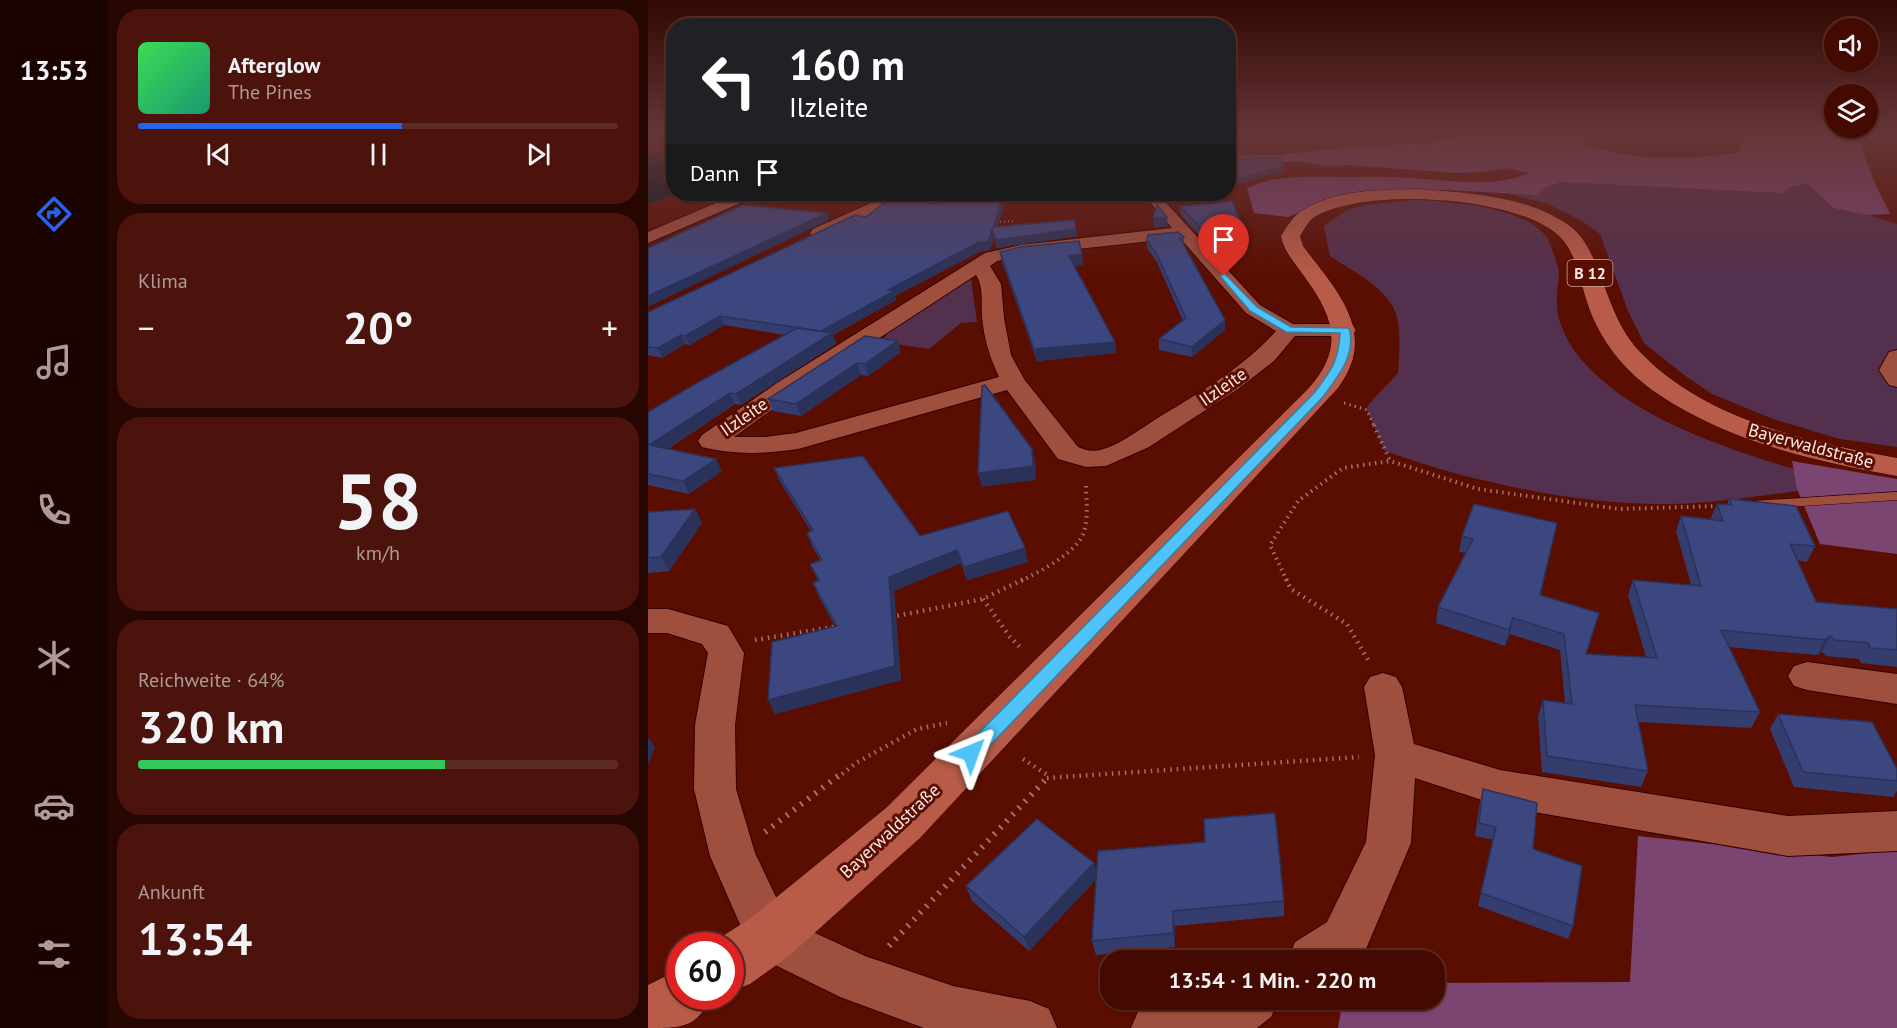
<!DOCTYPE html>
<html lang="de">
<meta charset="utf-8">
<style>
:root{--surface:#440a01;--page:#4b130b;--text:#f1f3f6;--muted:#af9a99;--line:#5c2b23;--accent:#2563eb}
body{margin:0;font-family:"PT Sans",sans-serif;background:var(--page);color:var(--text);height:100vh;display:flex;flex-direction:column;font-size:22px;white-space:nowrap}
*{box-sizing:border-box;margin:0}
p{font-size:20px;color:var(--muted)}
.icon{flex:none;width:33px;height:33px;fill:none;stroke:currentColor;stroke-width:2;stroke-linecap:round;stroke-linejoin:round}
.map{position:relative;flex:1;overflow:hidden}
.details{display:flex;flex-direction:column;gap:9px;padding:9px;background:#250601;width:540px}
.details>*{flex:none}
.top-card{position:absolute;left:18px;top:18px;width:570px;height:183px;border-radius:24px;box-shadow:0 2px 4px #0004,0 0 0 2px var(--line);background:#202124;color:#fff;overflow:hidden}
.buttons{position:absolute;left:1176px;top:18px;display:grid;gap:12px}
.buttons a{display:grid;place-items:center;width:54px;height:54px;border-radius:50%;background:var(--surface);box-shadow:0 2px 4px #0004,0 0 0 2px var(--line);font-size:30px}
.speed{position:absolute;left:18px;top:932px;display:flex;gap:12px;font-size:30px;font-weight:700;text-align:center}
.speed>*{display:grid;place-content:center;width:78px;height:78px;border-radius:50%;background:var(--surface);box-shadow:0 2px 4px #0004,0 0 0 2px var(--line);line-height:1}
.speed .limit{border:9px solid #d22;background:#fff;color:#111}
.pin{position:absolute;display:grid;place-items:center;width:51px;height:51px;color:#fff;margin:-62px -26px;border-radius:50% 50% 50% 0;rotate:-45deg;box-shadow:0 0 6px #0007}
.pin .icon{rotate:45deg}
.me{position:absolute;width:66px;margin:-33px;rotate:44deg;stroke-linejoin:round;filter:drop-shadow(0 0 4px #0008)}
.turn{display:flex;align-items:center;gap:21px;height:126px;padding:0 24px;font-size:27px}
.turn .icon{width:78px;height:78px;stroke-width:2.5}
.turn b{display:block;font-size:42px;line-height:51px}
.then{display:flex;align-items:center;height:57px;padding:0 24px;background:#0003;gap:12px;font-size:22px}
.big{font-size:45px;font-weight:600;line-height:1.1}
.details .widget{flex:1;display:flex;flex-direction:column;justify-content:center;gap:9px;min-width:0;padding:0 21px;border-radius:24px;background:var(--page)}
.details .dial{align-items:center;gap:0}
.dial b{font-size:78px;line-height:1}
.song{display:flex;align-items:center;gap:18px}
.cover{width:72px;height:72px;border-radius:9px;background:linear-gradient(135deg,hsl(130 70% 55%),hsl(160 70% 35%))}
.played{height:6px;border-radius:3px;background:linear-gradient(90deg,var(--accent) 55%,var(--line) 55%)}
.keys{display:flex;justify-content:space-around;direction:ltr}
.heat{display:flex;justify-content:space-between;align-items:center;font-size:33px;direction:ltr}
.charge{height:9px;border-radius:4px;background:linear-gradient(90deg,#34c759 64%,var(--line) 0)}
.trip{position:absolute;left:452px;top:950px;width:345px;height:60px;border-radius:24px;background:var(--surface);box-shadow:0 2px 4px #0004,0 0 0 2px var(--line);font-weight:600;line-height:60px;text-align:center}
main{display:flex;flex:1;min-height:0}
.tab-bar{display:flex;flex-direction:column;width:108px;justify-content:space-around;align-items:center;background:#1b0400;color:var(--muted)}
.tab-bar .icon{width:42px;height:42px}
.tab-bar .current{color:var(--accent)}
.tab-bar b{font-size:27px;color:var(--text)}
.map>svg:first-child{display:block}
.green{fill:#53304d}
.forest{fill:#7b4572}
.water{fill:#00191f}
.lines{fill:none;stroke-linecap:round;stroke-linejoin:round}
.service-casing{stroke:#350000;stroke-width:1}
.minor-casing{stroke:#350000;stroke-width:2}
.primary-casing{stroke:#350000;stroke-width:1}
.path-far5{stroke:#a47269;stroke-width:1.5;stroke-dasharray:1 2;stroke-linecap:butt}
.path-far4{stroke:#a47269;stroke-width:2;stroke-dasharray:1 3;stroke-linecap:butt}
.path-far3{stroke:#a47269;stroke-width:3;stroke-dasharray:1.5 4;stroke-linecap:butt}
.path-far2{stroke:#a47269;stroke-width:4;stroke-dasharray:1.5 4.5;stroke-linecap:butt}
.path-far1{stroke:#a47269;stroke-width:4.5;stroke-dasharray:1.5 5;stroke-linecap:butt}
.path{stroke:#a47269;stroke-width:6;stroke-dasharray:2 7;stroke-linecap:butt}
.service{fill:#9f4f3e;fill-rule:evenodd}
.minor{fill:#9f4f3e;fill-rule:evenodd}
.primary{fill:#b85c49;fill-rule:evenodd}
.wall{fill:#343d6e}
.shaded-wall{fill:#2a325a}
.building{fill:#3c4780;stroke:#2a325a;stroke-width:1.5}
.route{fill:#4fc3f7;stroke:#337fa1;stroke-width:1.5}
.labels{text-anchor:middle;stroke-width:6;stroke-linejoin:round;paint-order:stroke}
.shield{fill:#5a0e01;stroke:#cba7a1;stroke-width:1.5}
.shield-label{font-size:16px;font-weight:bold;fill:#fce9e5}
.street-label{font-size:18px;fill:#fce9e5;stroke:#5a0e01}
</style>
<main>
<nav class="tab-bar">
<b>13:53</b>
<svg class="icon current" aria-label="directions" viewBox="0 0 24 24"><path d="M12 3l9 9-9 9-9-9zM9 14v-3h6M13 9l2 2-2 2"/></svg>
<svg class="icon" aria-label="music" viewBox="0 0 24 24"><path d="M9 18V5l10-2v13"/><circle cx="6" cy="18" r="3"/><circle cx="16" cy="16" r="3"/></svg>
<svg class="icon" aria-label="phone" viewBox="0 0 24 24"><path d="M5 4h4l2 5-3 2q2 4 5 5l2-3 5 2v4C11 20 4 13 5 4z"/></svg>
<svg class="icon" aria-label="climate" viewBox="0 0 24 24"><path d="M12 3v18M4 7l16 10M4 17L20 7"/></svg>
<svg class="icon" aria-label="car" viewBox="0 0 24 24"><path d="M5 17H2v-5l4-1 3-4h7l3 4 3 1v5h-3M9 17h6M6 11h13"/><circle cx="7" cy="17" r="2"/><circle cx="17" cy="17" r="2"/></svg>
<svg class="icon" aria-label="filters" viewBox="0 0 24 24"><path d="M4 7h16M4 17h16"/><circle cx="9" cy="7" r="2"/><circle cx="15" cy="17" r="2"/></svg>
</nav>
<section class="details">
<div class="widget">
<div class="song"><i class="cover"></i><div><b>Afterglow</b><p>The Pines</p></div></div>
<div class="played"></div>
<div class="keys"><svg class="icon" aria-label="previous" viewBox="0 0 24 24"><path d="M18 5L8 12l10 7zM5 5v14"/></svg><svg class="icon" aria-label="pause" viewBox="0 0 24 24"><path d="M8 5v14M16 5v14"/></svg><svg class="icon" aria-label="next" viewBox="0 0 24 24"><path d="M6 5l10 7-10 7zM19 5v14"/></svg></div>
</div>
<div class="widget"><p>Klima</p>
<div class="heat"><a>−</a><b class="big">20°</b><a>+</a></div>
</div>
<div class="widget dial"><b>58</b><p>km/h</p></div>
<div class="widget"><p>Reichweite · 64%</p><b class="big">320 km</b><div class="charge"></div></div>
<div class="widget"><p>Ankunft</p><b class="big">13:54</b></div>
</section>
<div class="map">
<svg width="1249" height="1028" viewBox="0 0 1249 1028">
<rect width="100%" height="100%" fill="#5a0e01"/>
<path class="green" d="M913,182L1133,193L1143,187L1159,183L1185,208L1220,215L1249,224V357L1243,370L1249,380V447L1192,439L1125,419L1064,394L1036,375L996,343L980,311L952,234L934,221L900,204L858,193L889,195L900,186Z
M767,200C801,201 879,207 899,238C902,242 904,250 906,255C908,260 910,266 911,272C911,283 908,293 909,304C909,322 920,343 931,357C979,416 1076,448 1146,469L1150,491C1103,497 1056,505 1009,504C922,503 820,481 737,451L719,410L720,405L750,373C751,354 754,329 747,311C736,286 704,271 682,256L676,226L699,210L716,205Z
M323,279L329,322L313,323L281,349L234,342L241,331Z"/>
<path class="forest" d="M831,134H941L933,144C983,161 1040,161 1092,152L1096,134H1208L1225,179L1242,214L1220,215L1185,208L1159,183L1143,187L1134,193L913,182L900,186L889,195L799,190H749L683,199L640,217L606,213L599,188C627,175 654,177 684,177C711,178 737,176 763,178C803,180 843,189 882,173L859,168L836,172L808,173L701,165L679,166L655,162H581L580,155H628L702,147L777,143Z
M1144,461L1249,479V554L1172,544L1149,489Z
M990,836L1184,857L1249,850V1028H690L695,999H786V983L982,982Z"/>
<path class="water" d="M25,147L26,194L0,204V156Z"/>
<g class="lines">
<defs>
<path id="service" d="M1249,492V500L1105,509L1098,505L1105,501Z"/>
<path id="minor" d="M0,134H11L0,139Z
M89,194H109L106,197L0,243V232Z
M230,194L291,198L299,203L291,208L241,205L177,237H165L162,233L165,229L225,202L229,199Z
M495,194H510L612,305L645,324H697L705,325L708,330L705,335L697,336H647L626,361L590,389L501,447L458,466L438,467L410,459L359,390L150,449C116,454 87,455 54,447L50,441L54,435L129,383L337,253L373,245L524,228ZM532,238L598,313L628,331C593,370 549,394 505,421C489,431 470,446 452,450C444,452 437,450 430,447L376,379L363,355L356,318L353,284L342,266L349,261L373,255ZM328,275C336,288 333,302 334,317C336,339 342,358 351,377L148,433L117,437H86L147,393Z
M1249,350V387L1241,385L1231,370L1241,352Z
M0,609H20L80,626L96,653L87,725L88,789L107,853L139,920L217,956L305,986L382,1001L401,1009L409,1028H276L192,997L105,954L62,856L46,789L47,725L60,653L54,644L19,633H0Z
M1159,662L1249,674V704L1159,690L1146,686L1140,676L1146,666Z
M735,673L748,677L754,687L766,744L852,770L1140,816L1249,811V851L1140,856L852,806L767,778L763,843L715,956L709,960H640L647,942L679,922L718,842L727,755L716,687L722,677Z
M520,999H631L623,1017L609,1028H483L491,1009Z"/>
<path id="primary" d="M771,189C821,193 882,196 923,227C935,236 943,252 948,265C962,298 969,330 996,356C1061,421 1162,442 1249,458V476C1166,461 1081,442 1010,394C977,372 951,340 939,302C932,281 929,256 914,239C874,195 713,186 665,218C660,222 656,230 652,236L655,246C689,291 731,333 690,388L272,838L141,956L102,984L82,992V945L62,944L103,918L238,808L660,389C697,348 686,317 656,276C647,263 636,252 633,236C638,228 645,216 653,211C687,189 732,190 771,189Z
M32,969V996H64C48,1028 36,1028 0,1028V985Z"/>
</defs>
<use href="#service" class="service-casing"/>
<use href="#minor" class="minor-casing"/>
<use href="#primary" class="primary-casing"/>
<path class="path-far5" d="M629,160L787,146L806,140L812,134"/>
<path class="path-far4" d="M348,222L364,221L367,229"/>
<path class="path-far3" d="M696,403L719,410L726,426"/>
<path class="path-far2" d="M726,425L742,461
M373,581C391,572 420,557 432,540C442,526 438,501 438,484
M639,581L622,545L650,501L695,468L742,461L830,489L971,509L1070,506"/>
<path class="path-far1" d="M638,579L643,589L699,624L720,660
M335,599L362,637L374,649
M243,617L335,599L376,579
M107,640L191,626
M375,759L401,776
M189,778L208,763L269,729L299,723
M399,778L711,757"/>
<path class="path" d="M117,832L190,776
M241,946L401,776"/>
<use href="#service" class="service"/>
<use href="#minor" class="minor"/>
<use href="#primary" class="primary"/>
</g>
<path class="wall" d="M259,194H360L349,227L428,229L429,236L349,248L346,237L342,250L333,251L247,296L248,300L185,335L188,344L93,405L87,404L20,449L74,471L41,494L0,485V412L137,335L76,325L42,345L37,344L14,358L0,355V312L218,217L289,203L295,199L291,196Z
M532,206L597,233V243L560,245L533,215Z
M536,237V245L577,320V330L544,357L511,350V339L535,321L509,262L499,248V240Z
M352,252L434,254L435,265L426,266L467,342L468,353L389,361L354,262Z
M217,336L253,352L220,376L213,375L153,416L125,411L120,399Z
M126,468L272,536L380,562L319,580L313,563L246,591L253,680L127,714L120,700L187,626L171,597L165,583L170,581L162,564L172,560L164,546L159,533L163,531L131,480Z
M1081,499L1167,546L1159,562L1149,560L1168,602L1249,609V667L1213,663L1211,659L1178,656L1174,652L1169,655L1081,647L1112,712L1103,728L990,722L1000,771L993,787L894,772L890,716L895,700L917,703L912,650L862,634L857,646L788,623L790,607L818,553L811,552L814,536L826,504L892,595L938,654L998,657L980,595L985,580L1043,585L1028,531L1033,516L1063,520V518L1069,504L1079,505Z
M47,509L54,523L21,571L0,573V512Z
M1130,714L1249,769V791L1245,797L1146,787L1122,729Z
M835,789L885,849L925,926L920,939L830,906L845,840L827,836L832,802Z
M446,863L449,874L636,901V916L527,926V947L448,955L444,941L448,879L381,951L324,901L318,886Z"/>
<path class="shaded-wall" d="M591,134H592L587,164V159Z
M635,166V171L580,187V182Z
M356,194H360L346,235L345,227Z
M179,213L181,220L0,307V296Z
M519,217L520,226L506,228L505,218Z
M344,229L346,237L342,250L333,251L247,296L248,300L185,335L188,344L93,405L88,394L172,332L240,290Z
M428,229L429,236L349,248L348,240Z
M434,254L435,265L422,266L421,256Z
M72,316L76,325L42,345L37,336Z
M577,320V330L544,357V347Z
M33,335L37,344L14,358L10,348Z
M249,341L253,352L220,376L217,364Z
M467,342L468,353L389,361L386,349Z
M209,363L213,375L153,416L148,404Z
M82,393L87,404L7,457L1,445Z
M384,449L387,462L388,480L334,487L330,473Z
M68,459L74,471L41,494L35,481Z
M47,509L54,523L21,571L13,557Z
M377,548L380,562L319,580L316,567Z
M309,550L313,563L246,591L253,680L127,714L120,700L241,577Z
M865,618L862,634L857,646L861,630Z
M1182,636L1174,652L1169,655L1177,640Z
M0,737L7,747L0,765Z
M446,863L450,878L381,951L376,937Z
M525,911L527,926V947L525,933Z"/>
<path class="building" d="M580,134H591L587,159L633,158L635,166L580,182Z
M296,194H356L345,227L426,220L428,229L348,240L344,229L340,242H331L240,290L246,291L173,331L72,316L37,336L33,335L10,348L0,347V312L207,215L218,217L240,200L289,203L299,196Z
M584,201L597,233L559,235L532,206Z
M95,205L179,213L0,296V248Z
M509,205L519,217L505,218Z
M530,232L536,237L532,238L577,320L544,347L511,339L538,318L508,253L499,240L500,235Z
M431,241L434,254L421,256L467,342L386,349L352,252L372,247Z
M149,328L184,333L88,394L82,393L1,445L68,459L35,481L0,474V412L42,387Z
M217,336L249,341L217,364L209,363L148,404L120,399Z
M337,385L384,449L385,466L330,473L334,386Z
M215,456L272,536L360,511L377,548L316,567L309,550L241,577L247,666L120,700L124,642L189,626L165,583L171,580L162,564L174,560L159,533L165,530L126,468Z
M1081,499L1148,506L1167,546L1142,544L1168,602L1249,609V650L1222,648L1220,643L1187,640L1182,636L1177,640L1073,630L1112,712L987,705L1000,771L899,756L895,700L924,704L916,634L865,618L861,630L790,607L825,539L814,536L826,504L909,523L892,595L951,613L938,654L1009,658L985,580L1053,586L1033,516L1075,521L1069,504L1084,505Z
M47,509L13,557L0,558V512Z
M1130,714L1224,722L1249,769V781L1155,772Z
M835,789L889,803L885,849L934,866L925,926L833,893L848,827L831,823Z
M627,813L636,901L525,911V933L444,941L450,851L557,842L556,819Z
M389,819L446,863L376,937L318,886Z"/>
<linearGradient id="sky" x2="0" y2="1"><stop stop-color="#320801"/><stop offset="0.48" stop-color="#653638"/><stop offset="1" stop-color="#653638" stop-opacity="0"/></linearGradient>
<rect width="1249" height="278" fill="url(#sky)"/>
<path class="route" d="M576,273L609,307L643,327L701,328C709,355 689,378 674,398L330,758L323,760L317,758L314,753L317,747L666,393C682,372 691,361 692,333L638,332L602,311L572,276Z"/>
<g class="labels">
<rect class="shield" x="919.5" y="260" width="45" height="26" rx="4.5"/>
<g class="shield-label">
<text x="942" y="279">B 12</text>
</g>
<g class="street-label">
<text transform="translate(575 387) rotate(-35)" y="6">Ilzleite</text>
<text transform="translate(96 417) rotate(-35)" y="6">Ilzleite</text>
<text transform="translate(1163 446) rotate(15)" y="6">Bayerwaldstraße</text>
<text transform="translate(242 831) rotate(-43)" y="6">Bayerwaldstraße</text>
</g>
</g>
</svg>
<div class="buttons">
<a><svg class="icon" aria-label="sound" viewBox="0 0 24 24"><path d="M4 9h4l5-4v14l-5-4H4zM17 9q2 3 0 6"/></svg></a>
<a><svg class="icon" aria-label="layers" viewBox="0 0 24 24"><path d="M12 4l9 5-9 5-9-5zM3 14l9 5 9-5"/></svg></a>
</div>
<div class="speed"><div class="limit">60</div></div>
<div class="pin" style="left:576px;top:276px;background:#d93025"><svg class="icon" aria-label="arrive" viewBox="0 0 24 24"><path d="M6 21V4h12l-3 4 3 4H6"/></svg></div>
<svg class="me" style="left:323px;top:753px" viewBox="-20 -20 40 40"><path d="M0-17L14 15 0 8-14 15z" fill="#4fc3f7" stroke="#fff" stroke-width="4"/></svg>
<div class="trip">13:54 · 1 Min. · 220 m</div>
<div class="top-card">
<div class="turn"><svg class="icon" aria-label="left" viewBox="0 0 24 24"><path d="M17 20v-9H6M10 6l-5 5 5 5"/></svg><div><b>160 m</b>Ilzleite</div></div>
<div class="then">Dann<svg class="icon" aria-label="arrive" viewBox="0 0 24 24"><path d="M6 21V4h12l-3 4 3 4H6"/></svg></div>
</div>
</div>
</main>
